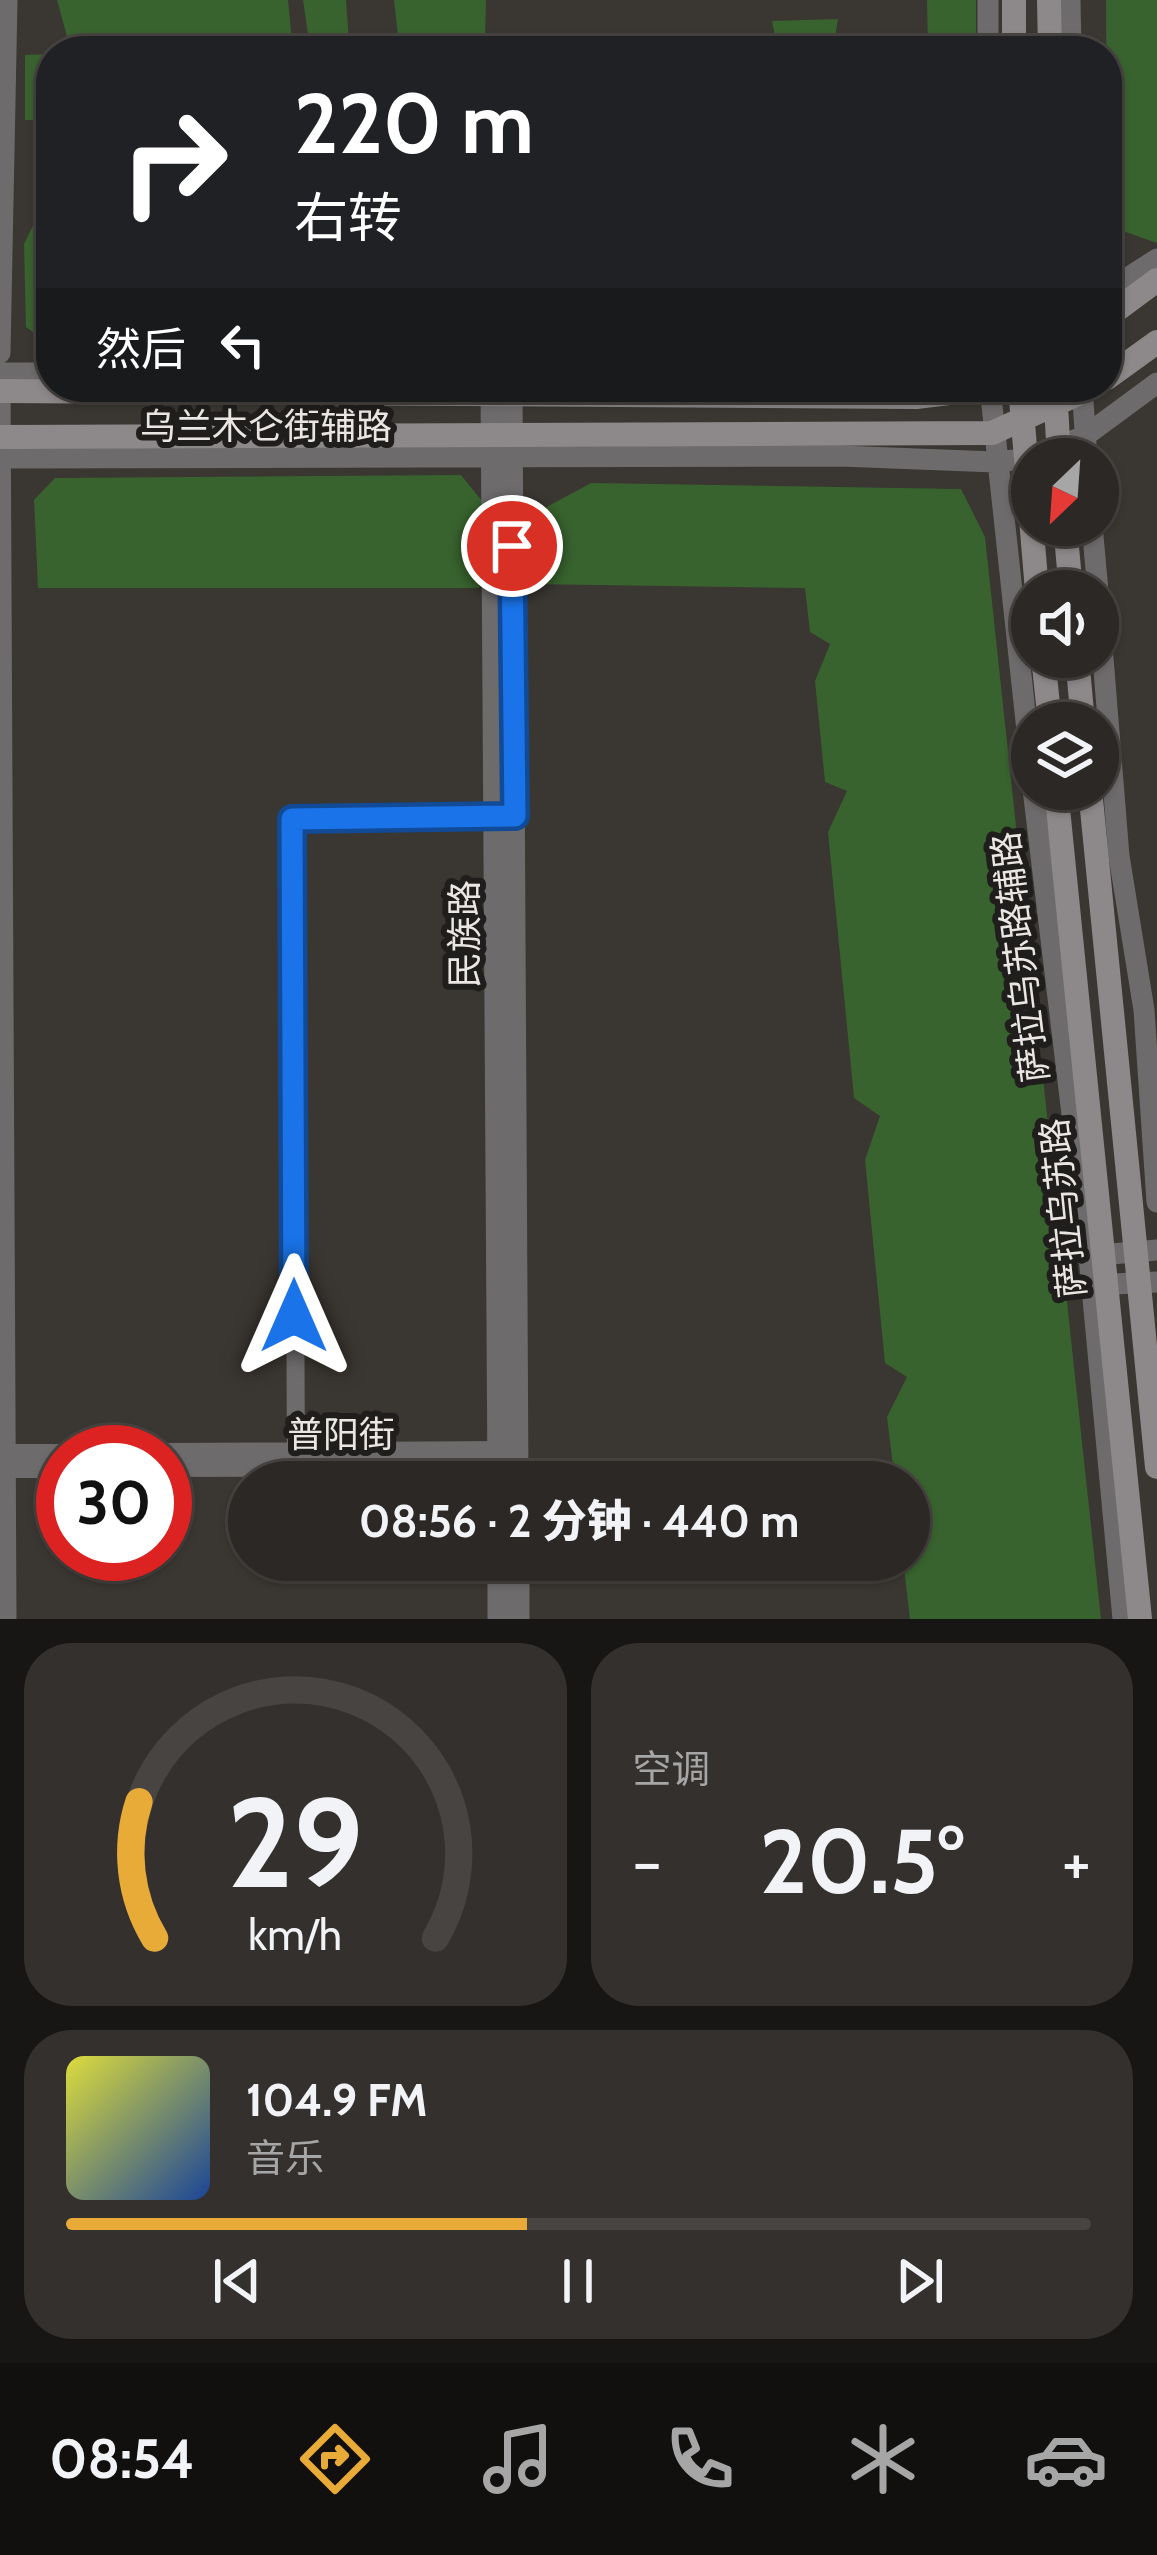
<!DOCTYPE html>
<html lang="zh">
<meta charset="utf-8">
<style>
:root{--surface:#2c2825;--page:#34302d;--text:#f1f3f6;--muted:#a6a6a7;--line:#484442;--accent:#e9ab38}
body{margin:0;font-family:Cabin,"Noto Sans SC",sans-serif;background:var(--page);color:var(--text);height:100vh;display:flex;flex-direction:column;font-size:45px;white-space:nowrap}
*{box-sizing:border-box;margin:0}
p{font-size:39px;color:var(--muted)}
.icon{flex:none;width:66px;height:66px;fill:none;stroke:currentColor;stroke-width:2;stroke-linecap:round;stroke-linejoin:round}
.map{position:relative;height:1619px;overflow:hidden}
.side{display:flex;flex-direction:column;gap:24px;padding:24px;background:#181614;flex:1}
.side>*{flex:none}
.guide{position:absolute;left:36px;top:36px;width:1086px;height:366px;border-radius:48px;box-shadow:0 3px 9px #0004,0 0 0 3px var(--line);background:#202124;color:#fff;overflow:hidden}
.needle{width:78px;rotate:205deg}
.fabs{position:absolute;left:1011px;top:438px;display:grid;gap:24px}
.fabs a{display:grid;place-items:center;width:108px;height:108px;border-radius:50%;background:var(--surface);box-shadow:0 3px 9px #0004,0 0 0 3px var(--line);font-size:60px}
.speed{position:absolute;left:36px;top:1425px;display:flex;gap:24px;font-size:60px;font-weight:700;text-align:center}
.speed>*{display:grid;place-content:center;width:156px;height:156px;border-radius:50%;background:var(--surface);box-shadow:0 3px 9px #0004,0 0 0 3px var(--line);line-height:1}
.speed .limit{border:18px solid #d22;background:#fff;color:#111}
.pin{position:absolute;display:grid;place-items:center;width:102px;height:102px;color:#fff;margin:-51px;border:6px solid #fff;border-radius:50%;box-shadow:0 3px 12px #0007}
.me{position:absolute;width:132px;margin:-66px;rotate:0deg;stroke-linejoin:round;filter:drop-shadow(0 0 9px #0008)}
.turn{display:flex;align-items:center;gap:42px;height:252px;padding:0 60px;font-size:54px}
.turn .icon{width:156px;height:156px;stroke-width:2.5}
.turn b{display:block;font-size:84px;line-height:102px}
.then{display:flex;align-items:center;height:114px;padding:0 60px;background:#0003;gap:24px;font-size:45px}
.big{font-size:90px;font-weight:800;line-height:1.1}
.side .tile{flex:1;display:flex;flex-direction:column;justify-content:center;gap:18px;min-width:0;padding:0 42px;border-radius:48px;background:var(--page)}
.side .dial{align-items:center;gap:0}
.dial svg{height:312px;overflow:visible;fill:none;stroke:var(--line);stroke-width:7;stroke-linecap:round;text-anchor:middle}
.dial text{fill:var(--text);stroke:none}
.song{display:flex;align-items:center;gap:36px}
.cover{width:144px;height:144px;border-radius:18px;background:linear-gradient(135deg,hsl(60 70% 55%),hsl(220 70% 35%))}
.played{height:12px;border-radius:6px;background:linear-gradient(90deg,var(--accent) 45%,var(--line) 45%)}
.keys{display:flex;justify-content:space-around;direction:ltr}
.heat{display:flex;justify-content:space-between;align-items:center;font-size:66px;direction:ltr}
.side .tiles{flex:1;display:grid;gap:24px;grid-template-columns:1fr 1fr}
.tile:last-child{grid-column:span 2}
.trip{position:absolute;left:228px;top:1461px;width:702px;height:120px;border-radius:60px;background:var(--surface);box-shadow:0 3px 9px #0004,0 0 0 3px var(--line);font-weight:800;line-height:120px;text-align:center}
.menu{display:flex;height:192px;justify-content:space-around;align-items:center;background:#12100f;color:var(--muted)}
.menu .icon{width:84px;height:84px}
.menu .on{color:var(--accent)}
.menu b{font-size:54px;color:var(--text)}
.map>svg:first-child{display:block}
.green{fill:#38622e}
.lines{fill:none;stroke-linecap:round;stroke-linejoin:round}
.minor{stroke:#6e6b6c;stroke-width:18}
.tertiary{stroke:#6e6b6c;stroke-width:21}
.secondary{stroke:#8d8889;stroke-width:24}
.route-casing{stroke:#114b97;stroke-width:30}
.route{stroke:#1a73e8;stroke-width:21}
.labels{text-anchor:middle;stroke-width:12;stroke-linejoin:round;paint-order:stroke}
.street-label{font-size:36px;fill:#e9e6e3;stroke:#201e1c}
</style>
<div class="map">
<svg width="1157" height="1619" viewBox="0 0 1157 1619">
<rect width="100%" height="100%" fill="#3a3631"/>
<path class="green" d="M57,0H288L292,41L68,40Z
M303,0H346L349,41H309Z
M394,0H486L485,38L398,36Z
M927,0H976V51H928Z
M1106,0H1157V243L1120,230L1107,195Z
M838,19L833,51H778L772,21Z
M51,54V120H25V55Z
M39,213L51,218V345L26,327L24,244Z
M461,475L482,501L479,588H38L34,500L55,478Z
M591,483L961,489L985,537L1101,1619H910L903,1560H909V1482H895L887,1417L907,1377L885,1363L865,1160L880,1116L854,1098L828,832L847,791L825,782L815,681L830,644L810,632L805,588L529,584L528,517Z"/>
<g class="lines">
<path class="minor" d="M165,1452L507,1450
M0,1453H63
M165,1468L508,1467
M296,1468L293,819L503,818
M0,1469H63"/>
<path class="tertiary" d="M988,0V51
M1070,0L1071,51
M1107,291L1157,259
M0,353L7,0
M0,373H51
M0,378L6,1619
M491,387L498,1482
M512,387L518,1482
M990,387L1032,777
M1082,387L1087,459
M0,458L840,456L995,462L1024,459L1085,436L1157,383
M1092,525L1098,591
M1098,596L1119,856L1144,1010L1157,1202
M1033,789L1089,1256L1123,1619
M1089,1256L1157,1250
M1092,1285L1157,1282
M519,1560V1619
M498,1619V1560"/>
<path class="secondary" d="M1014,0V51
M1049,0L1050,51
M1107,317L1157,280
M1107,378L1157,342
M1020,387L1037,591
M1055,387L1059,459
M0,391L916,397L999,387
M0,437L992,433L1093,387
M1065,525L1071,591
M1043,657L1050,723
M1077,657L1083,723
M1056,789L1140,1619
M1090,789L1157,1467"/>
</g>
<g class="lines">
<defs>
<path id="route" d="M294,1316L292,819L515,816L512,546"/>
</defs>
<use href="#route" class="route-casing"/>
<use href="#route" class="route"/>
</g>
<g class="labels">
<g class="street-label">
<text x="266" y="439">乌兰木仑街辅路</text>
<text transform="translate(464 934) rotate(-90)" y="13">民族路</text>
<text transform="translate(1020 957) rotate(-97)" y="13">萨拉乌苏路辅路</text>
<text transform="translate(1063 1208) rotate(-96)" y="13">萨拉乌苏路</text>
<text x="341" y="1447">普阳街</text>
</g>
</g>
</svg>
<div class="fabs">
<a><svg class="needle" viewBox="-14 -14 28 28"><path d="M0-13l5 13h-10z" fill="#e53935"/><path d="M0 13l5-13h-10z" fill="#a6a6a7"/></svg></a>
<a><svg class="icon" aria-label="sound" viewBox="0 0 24 24"><path d="M4 9h4l5-4v14l-5-4H4zM17 9q2 3 0 6"/></svg></a>
<a><svg class="icon" aria-label="layers" viewBox="0 0 24 24"><path d="M12 4l9 5-9 5-9-5zM3 14l9 5 9-5"/></svg></a>
</div>
<div class="speed"><div class="limit">30</div></div>
<div class="pin" style="left:512px;top:546px;background:#d93025"><svg class="icon" aria-label="arrive" viewBox="0 0 24 24"><path d="M6 21V4h12l-3 4 3 4H6"/></svg></div>
<svg class="me" style="left:294px;top:1316px" viewBox="-20 -20 40 40"><path d="M0-17L14 15 0 8-14 15z" fill="#1a73e8" stroke="#fff" stroke-width="4"/></svg>
<div class="trip">08:56 · 2 分钟 · 440 m</div>
<div class="guide">
<div class="turn"><svg class="icon" aria-label="right" viewBox="0 0 24 24"><path d="M7 20v-9h11M14 6l5 5-5 5"/></svg><div><b>220 m</b>右转</div></div>
<div class="then">然后<svg class="icon" aria-label="left" viewBox="0 0 24 24"><path d="M17 20v-9H6M10 6l-5 5 5 5"/></svg></div>
</div>
</div>
<section class="side">
<div class="tiles">
<div class="tile dial"><svg viewBox="0 0 100 80">
<path d="M14 69A42 42 0 1 1 86 69"/>
<path d="M14 69A42 42 0 0 1 10 34" stroke="#e9ab38"/>
<text x="50" y="56" font-size="32" font-weight="700">29</text>
<text x="50" y="72" font-size="11">km/h</text>
</svg></div>
<div class="tile"><p>空调</p>
<div class="heat"><a>−</a><b class="big">20.5°</b><a>+</a></div>
</div>
<div class="tile">
<div class="song"><i class="cover"></i><div><b>104.9 FM</b><p>音乐</p></div></div>
<div class="played"></div>
<div class="keys"><svg class="icon" aria-label="previous" viewBox="0 0 24 24"><path d="M18 5L8 12l10 7zM5 5v14"/></svg><svg class="icon" aria-label="pause" viewBox="0 0 24 24"><path d="M8 5v14M16 5v14"/></svg><svg class="icon" aria-label="next" viewBox="0 0 24 24"><path d="M6 5l10 7-10 7zM19 5v14"/></svg></div>
</div>
</div>
</section>
<nav class="menu">
<b>08:54</b>
<svg class="icon on" aria-label="directions" viewBox="0 0 24 24"><path d="M12 3l9 9-9 9-9-9zM9 14v-3h6M13 9l2 2-2 2"/></svg>
<svg class="icon" aria-label="music" viewBox="0 0 24 24"><path d="M9 18V5l10-2v13"/><circle cx="6" cy="18" r="3"/><circle cx="16" cy="16" r="3"/></svg>
<svg class="icon" aria-label="phone" viewBox="0 0 24 24"><path d="M5 4h4l2 5-3 2q2 4 5 5l2-3 5 2v4C11 20 4 13 5 4z"/></svg>
<svg class="icon" aria-label="climate" viewBox="0 0 24 24"><path d="M12 3v18M4 7l16 10M4 17L20 7"/></svg>
<svg class="icon" aria-label="car" viewBox="0 0 24 24"><path d="M5 17H2v-5l4-1 3-4h7l3 4 3 1v5h-3M9 17h6M6 11h13"/><circle cx="7" cy="17" r="2"/><circle cx="17" cy="17" r="2"/></svg>
</nav>
